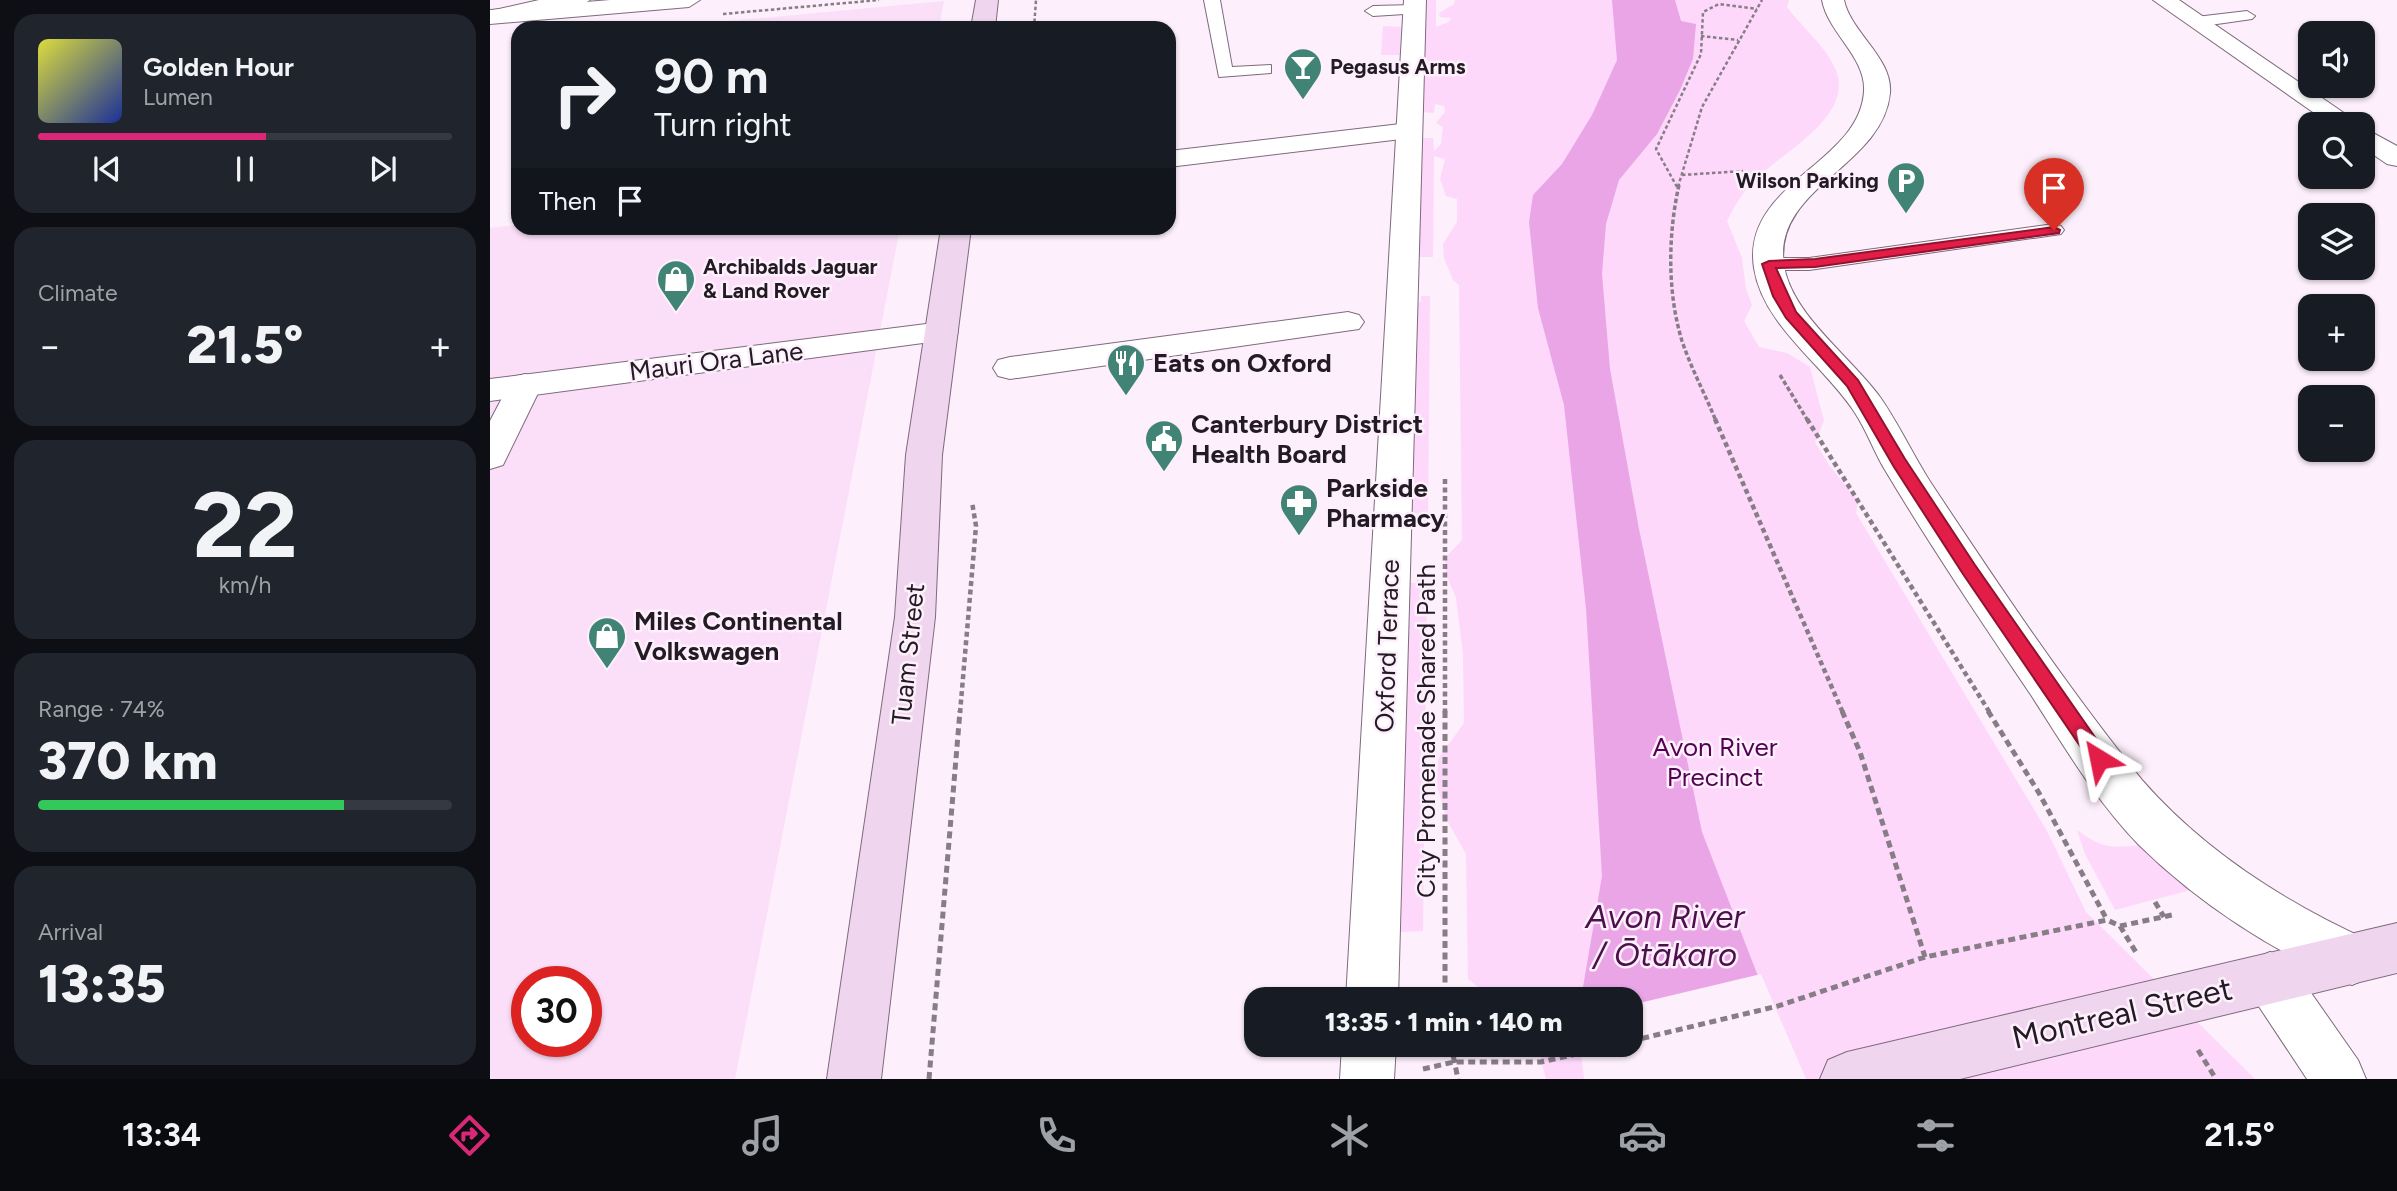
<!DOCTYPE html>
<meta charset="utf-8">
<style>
:root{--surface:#171b24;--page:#20242c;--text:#f1f3f6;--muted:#9ea1a6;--line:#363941;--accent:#db2777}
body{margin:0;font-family:Figtree,sans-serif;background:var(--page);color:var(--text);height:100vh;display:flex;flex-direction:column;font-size:26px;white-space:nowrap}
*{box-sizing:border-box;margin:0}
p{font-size:23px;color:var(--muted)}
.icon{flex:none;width:38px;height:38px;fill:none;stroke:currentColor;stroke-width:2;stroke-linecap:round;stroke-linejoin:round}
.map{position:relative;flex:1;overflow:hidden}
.details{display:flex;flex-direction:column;gap:14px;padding:14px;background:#0d0f14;width:490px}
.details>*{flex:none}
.guide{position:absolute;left:21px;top:21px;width:665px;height:214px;border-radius:21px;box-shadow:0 2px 5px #0004;background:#171b24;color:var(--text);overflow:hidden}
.controls{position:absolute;left:1808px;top:21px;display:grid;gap:14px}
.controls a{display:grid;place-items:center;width:77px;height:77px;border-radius:14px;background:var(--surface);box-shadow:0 2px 5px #0004;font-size:35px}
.speed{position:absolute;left:21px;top:966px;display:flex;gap:14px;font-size:35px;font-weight:700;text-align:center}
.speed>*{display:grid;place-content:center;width:91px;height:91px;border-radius:50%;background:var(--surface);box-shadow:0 2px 5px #0004;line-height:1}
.speed .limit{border:10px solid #d22;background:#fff;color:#111}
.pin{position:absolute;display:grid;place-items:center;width:60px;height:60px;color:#fff;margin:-72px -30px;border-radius:50% 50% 50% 0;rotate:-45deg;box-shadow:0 0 7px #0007}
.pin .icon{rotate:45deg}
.me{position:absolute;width:77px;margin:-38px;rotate:325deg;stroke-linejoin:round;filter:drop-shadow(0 0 5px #0008)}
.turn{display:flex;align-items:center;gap:24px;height:147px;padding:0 28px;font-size:32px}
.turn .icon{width:91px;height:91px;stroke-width:2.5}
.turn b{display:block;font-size:49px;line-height:60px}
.then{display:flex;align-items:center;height:66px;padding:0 28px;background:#0003;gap:14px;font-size:26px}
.big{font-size:52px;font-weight:800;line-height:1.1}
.details .card{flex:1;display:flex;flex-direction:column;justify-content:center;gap:10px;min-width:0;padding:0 24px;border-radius:21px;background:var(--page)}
.details .dial{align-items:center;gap:0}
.dial b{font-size:91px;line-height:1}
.song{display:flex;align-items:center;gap:21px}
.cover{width:84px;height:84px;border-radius:10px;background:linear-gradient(135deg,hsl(60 70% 55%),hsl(230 70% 35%))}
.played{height:7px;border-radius:4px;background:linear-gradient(90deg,var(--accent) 55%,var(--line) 55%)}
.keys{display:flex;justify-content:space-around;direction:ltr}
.heat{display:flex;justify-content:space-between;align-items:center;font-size:38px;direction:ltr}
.charge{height:10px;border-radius:5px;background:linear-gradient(90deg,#34c759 74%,var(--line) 0)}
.trip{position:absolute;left:754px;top:987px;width:399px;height:70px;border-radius:21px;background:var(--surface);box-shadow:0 2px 5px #0004;font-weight:800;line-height:70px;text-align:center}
.menu{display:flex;height:112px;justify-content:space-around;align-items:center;background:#090b0e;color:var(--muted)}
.menu .icon{width:49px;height:49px}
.menu .selected{color:var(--accent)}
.menu b{font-size:32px;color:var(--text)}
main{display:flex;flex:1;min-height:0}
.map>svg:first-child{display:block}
.built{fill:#fbdff9;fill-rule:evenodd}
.green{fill:#fdd8fa}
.water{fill:#e9a5e6}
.pier{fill:#fdeffb}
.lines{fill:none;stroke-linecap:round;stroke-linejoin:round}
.service-casing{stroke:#7e6a7d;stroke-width:2}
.pedestrian-casing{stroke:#7e6a7d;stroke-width:2}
.minor-casing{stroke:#7e6a7d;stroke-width:2}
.tertiary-casing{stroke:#7e6a7d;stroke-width:2}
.secondary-casing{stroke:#7e6a7d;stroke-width:2}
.path-far3{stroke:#877d86;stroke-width:2.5;stroke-dasharray:3.5 2.5;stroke-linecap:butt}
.path-far2{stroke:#877d86;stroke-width:3.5;stroke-dasharray:4.5 2.5;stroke-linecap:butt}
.path-far1{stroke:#877d86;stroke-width:4.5;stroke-dasharray:5 3.5;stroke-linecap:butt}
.path{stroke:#877d86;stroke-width:5;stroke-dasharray:7 4.5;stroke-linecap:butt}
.service{fill:#fff;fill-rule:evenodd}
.pedestrian{fill:#fff;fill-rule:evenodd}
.minor{fill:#fff;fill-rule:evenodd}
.tertiary{fill:#fff;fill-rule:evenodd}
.secondary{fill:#efd6ee;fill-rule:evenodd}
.route{fill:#e11d48;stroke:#92132f;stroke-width:2}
.labels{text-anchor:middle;stroke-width:5;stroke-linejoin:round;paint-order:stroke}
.far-poi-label{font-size:21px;font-weight:bold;fill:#231b23;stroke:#fdeffb;text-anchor:start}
.street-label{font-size:26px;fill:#231b23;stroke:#fdeffb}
.poi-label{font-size:26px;font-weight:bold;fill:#231b23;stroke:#fdeffb;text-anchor:start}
.park-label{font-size:26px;fill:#540054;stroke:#fdeffb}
.near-street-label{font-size:32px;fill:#231b23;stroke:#fdeffb}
.near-water-label{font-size:33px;font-style:italic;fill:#4c104c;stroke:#fdeffb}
</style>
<main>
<section class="details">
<div class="card">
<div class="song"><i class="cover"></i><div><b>Golden Hour</b><p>Lumen</p></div></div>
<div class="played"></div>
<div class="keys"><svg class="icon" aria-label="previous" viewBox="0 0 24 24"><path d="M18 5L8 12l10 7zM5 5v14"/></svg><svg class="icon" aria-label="pause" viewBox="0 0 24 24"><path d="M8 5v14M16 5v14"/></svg><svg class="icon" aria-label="next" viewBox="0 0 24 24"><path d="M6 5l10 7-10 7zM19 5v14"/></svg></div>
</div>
<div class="card"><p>Climate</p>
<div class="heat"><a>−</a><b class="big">21.5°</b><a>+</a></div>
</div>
<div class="card dial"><b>22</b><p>km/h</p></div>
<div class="card"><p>Range · 74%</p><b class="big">370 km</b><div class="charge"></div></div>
<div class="card"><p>Arrival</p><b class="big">13:35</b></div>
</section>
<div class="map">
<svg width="1907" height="1079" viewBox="0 0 1907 1079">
<rect width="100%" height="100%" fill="#fdeffb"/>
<path class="built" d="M454,1L449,28H216L219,23Z
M28,225L410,228L245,1079H0V228ZM37,982H96V1041H37Z"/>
<path class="green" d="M935,0H946V27L959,22L961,18L950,17L949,13L964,4L965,0H1299L1297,7C1311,26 1334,45 1344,66C1369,115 1291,152 1264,181C1253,192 1244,206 1237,221L1252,258L1256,289L1262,305L1254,321L1269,347L1297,353L1320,367L1334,421L1325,442L1339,465L1368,501L1366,513L1557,831L1596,912L1765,1079H1056L1047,1045H1141V999H1004L978,979L976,854L958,822L947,786L948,759L974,723L973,654L966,598L956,574L955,558L972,540L969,285L963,280L954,258L953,244L967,222V199L956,196L950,179L955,159L944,156L943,257H927L932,138H943L944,151L951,144L953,127L946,123L955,112L954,106L945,104L944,113L932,112Z
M893,26L911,27L910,55H891Z
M931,296H940L938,525H926L925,517H921L926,302H931Z
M927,577L937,578L933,931L911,932L919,583H926Z
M1587,830C1613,849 1621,848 1653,845L1708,888L1625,910L1595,854Z"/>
<path class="water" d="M1122,0H1185L1191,21L1206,24L1203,59L1190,90L1167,134L1129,180L1116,224L1112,274L1120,369L1149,529L1212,832L1266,971L1313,1079L1141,1045V999H1091L1112,876L1096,608L1074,405L1048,308L1039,222L1043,195L1072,164L1102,115L1127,60Z"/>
<path class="pier" d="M1271,974L1316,1079H1094L1090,1045H1141V1005Z"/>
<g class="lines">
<defs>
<path id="service" d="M49,0H100L92,5L51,9L0,21V11Z
M714,0H730L742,67L781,65V73L729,77Z
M925,5L930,7V13L883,16L875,11L883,6Z
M1757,11L1765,16L1762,19L1706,27L1698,22L1706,17Z
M1564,224L1571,226L1574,230L1571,234L1319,270H1279L1269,264L1279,258H1319Z"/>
<path id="pedestrian" d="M919,123L928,125L932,131L928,137L679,167V151Z
M858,312L869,315L874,322L869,329L520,379L508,376L503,368L508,360L520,357Z
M35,374L47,377L52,385L13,465L0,469V421L23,377Z"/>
<path id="minor" d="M914,0H936L908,999H856Z
M1332,0H1354C1361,33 1403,58 1400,93C1393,167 1282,187 1294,266C1302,315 1362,358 1390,397C1409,424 1423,455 1441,483C1508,584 1576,686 1652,780C1713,850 1796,903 1880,941L1888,959L1880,977L1862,985C1785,953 1709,904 1649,845C1606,801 1574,746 1541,695C1491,621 1441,547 1395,470C1384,452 1377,431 1365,413C1335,366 1273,326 1264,268C1251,183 1370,164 1374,91C1376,57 1338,33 1332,0Z
M1663,0H1689L1870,124H1840Z
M1872,127L1907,146V166L1897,164L1872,147Z
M452,322L463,325L468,332L463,339L0,401V379Z
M1780,952L1798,960L1868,1060L1876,1079H1817L1762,996L1754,978L1762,960Z
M852,1045H906L904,1079H850Z"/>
<path id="tertiary" d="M120,0H210L199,7L0,24V10Z"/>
<path id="secondary" d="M486,0H508L505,28H481Z
M451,228H481L452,455L445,617L391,1079H337L405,617L416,455Z
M1907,923V973L1470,1079H1330L1338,1060L1357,1052Z"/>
</defs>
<use href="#service" class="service-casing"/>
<use href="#pedestrian" class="pedestrian-casing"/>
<use href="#minor" class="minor-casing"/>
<use href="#tertiary" class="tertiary-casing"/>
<use href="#secondary" class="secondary-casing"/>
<path class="path-far3" d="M233,14L389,0
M544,28L546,0
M1211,36L1248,40
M1192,175L1253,171
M1187,187L1166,149L1211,54L1213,12L1229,4L1267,9
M1188,187L1212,107L1272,0"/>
<path class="path-far2" d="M1189,185C1178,234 1177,292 1192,341C1201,368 1215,394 1226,421
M1290,375L1318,421"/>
<path class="path-far1" d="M1225,419L1353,713
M1317,419L1500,713
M955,479V713
M470,713L486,526L482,502"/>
<path class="path" d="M955,711V999
M1352,711L1370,752L1435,957
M1498,711L1549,793L1617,920
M1665,902L1674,917
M1630,926L1647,954
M1141,1041L1288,1006L1435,957L1617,920L1630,926L1682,915
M961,1045L968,1079
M1708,1050L1726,1079
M933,1069L964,1062H1051L1126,1045
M439,1079L470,711"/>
<use href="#service" class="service"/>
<use href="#pedestrian" class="pedestrian"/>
<use href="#minor" class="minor"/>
<use href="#tertiary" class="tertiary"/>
<use href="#secondary" class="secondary"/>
</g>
<path class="route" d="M1564,227L1570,230L1569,233L1325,267L1286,268L1306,312L1368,380L1415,459L1485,565L1616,753L1619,759L1616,765L1609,767L1603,765L1473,574L1404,467L1357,386L1296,318L1283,296L1272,264L1279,261L1325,259Z"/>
<defs>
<symbol id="bar-pin" viewBox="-11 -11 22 30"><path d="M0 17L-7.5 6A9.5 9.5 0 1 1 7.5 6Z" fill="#418476" stroke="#fdeffb"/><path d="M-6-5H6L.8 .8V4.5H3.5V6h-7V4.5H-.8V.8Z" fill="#fff"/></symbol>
<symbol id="parking-pin" viewBox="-11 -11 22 30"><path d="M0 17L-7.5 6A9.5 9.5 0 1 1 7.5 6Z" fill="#418476" stroke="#fdeffb"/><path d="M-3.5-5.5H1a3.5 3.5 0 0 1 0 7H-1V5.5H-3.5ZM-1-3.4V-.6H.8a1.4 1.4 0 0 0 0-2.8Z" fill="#fff"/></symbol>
<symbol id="shop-pin" viewBox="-11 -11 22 30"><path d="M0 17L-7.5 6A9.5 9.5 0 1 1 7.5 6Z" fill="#418476" stroke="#fdeffb"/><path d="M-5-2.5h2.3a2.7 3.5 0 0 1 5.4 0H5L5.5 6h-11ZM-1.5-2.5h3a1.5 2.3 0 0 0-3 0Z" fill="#fff"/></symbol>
<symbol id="restaurant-pin" viewBox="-11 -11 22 30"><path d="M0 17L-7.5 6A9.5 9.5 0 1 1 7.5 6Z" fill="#418476" stroke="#fdeffb"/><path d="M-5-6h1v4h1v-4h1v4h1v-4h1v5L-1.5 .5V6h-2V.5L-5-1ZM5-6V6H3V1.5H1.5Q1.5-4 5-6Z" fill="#fff"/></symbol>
<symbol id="civic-pin" viewBox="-11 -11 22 30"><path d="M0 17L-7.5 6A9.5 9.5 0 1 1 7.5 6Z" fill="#418476" stroke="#fdeffb"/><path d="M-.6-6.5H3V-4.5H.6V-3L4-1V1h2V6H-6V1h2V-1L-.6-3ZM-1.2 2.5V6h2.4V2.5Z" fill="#fff"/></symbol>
<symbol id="pharmacy-pin" viewBox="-11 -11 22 30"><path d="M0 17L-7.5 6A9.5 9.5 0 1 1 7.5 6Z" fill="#418476" stroke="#fdeffb"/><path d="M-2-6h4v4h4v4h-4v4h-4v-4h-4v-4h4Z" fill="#fff"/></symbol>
</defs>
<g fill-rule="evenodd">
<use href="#bar-pin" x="791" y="45" width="44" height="60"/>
<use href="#parking-pin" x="1394" y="159" width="44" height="60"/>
<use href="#shop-pin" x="164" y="257" width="44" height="60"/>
<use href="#restaurant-pin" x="614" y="341" width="44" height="60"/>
<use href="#civic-pin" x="652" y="417" width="44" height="60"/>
<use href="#pharmacy-pin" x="787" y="481" width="44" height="60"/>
<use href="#shop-pin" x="95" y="614" width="44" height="60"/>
</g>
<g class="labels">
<g class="far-poi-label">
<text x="840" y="74">Pegasus Arms</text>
<text x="1389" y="188" text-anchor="end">Wilson Parking</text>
<text x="213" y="274">Archibalds Jaguar<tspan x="213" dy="24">&amp; Land Rover</tspan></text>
</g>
<g class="street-label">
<text transform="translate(226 361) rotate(-7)" y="9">Mauri Ora Lane</text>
<text transform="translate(897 646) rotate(-88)" y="9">Oxford Terrace</text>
<text transform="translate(418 654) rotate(-84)" y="9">Tuam Street</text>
<text transform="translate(936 731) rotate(-90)" y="9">City Promenade Shared Path</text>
</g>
<g class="poi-label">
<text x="663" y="372">Eats on Oxford</text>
<text x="701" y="433">Canterbury District<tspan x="701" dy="30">Health Board</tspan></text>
<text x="836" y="497">Parkside<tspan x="836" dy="30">Pharmacy</tspan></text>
<text x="144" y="630">Miles Continental<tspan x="144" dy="30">Volkswagen</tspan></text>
</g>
<g class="park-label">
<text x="1225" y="756">Avon River<tspan x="1225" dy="30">Precinct</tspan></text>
</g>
<g class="near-street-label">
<text transform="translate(1632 1013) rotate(-13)" y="11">Montreal Street</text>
</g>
<g class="near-water-label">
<text x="1175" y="928">Avon River<tspan x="1175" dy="38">/ Ōtākaro</tspan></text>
</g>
</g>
</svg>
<div class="controls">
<a><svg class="icon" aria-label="sound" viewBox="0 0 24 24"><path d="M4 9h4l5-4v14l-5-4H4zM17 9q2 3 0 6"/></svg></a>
<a><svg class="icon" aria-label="search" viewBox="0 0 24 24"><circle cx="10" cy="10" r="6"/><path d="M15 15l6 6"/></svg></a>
<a><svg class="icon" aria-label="layers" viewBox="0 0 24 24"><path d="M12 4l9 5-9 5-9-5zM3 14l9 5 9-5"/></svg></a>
<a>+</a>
<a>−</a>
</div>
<div class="speed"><div class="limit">30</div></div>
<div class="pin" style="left:1564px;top:230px;background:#d93025"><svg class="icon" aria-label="arrive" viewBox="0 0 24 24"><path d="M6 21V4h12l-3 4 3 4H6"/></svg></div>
<svg class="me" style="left:1609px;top:759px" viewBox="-20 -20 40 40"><path d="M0-17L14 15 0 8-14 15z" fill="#e11d48" stroke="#fff" stroke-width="4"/></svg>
<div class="trip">13:35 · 1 min · 140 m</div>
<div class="guide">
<div class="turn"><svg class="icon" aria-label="right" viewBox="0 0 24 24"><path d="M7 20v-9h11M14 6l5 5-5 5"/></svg><div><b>90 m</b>Turn right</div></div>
<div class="then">Then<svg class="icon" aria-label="arrive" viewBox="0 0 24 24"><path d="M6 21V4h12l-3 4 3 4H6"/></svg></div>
</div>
</div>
</main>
<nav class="menu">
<b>13:34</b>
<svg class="icon selected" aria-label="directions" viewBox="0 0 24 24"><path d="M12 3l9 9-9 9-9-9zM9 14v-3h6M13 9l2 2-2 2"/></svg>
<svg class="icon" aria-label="music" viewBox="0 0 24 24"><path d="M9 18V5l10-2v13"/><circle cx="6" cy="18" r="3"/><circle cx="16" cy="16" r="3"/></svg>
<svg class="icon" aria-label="phone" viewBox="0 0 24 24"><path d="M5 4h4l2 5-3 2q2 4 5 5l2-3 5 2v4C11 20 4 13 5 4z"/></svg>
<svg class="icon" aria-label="climate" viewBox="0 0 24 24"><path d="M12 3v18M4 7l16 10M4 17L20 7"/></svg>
<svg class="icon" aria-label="car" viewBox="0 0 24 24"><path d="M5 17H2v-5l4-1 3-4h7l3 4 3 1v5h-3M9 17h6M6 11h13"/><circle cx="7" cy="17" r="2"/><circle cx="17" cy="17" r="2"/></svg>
<svg class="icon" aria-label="filters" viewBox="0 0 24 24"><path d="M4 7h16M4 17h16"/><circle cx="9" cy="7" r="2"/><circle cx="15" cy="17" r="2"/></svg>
<b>21.5°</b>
</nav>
